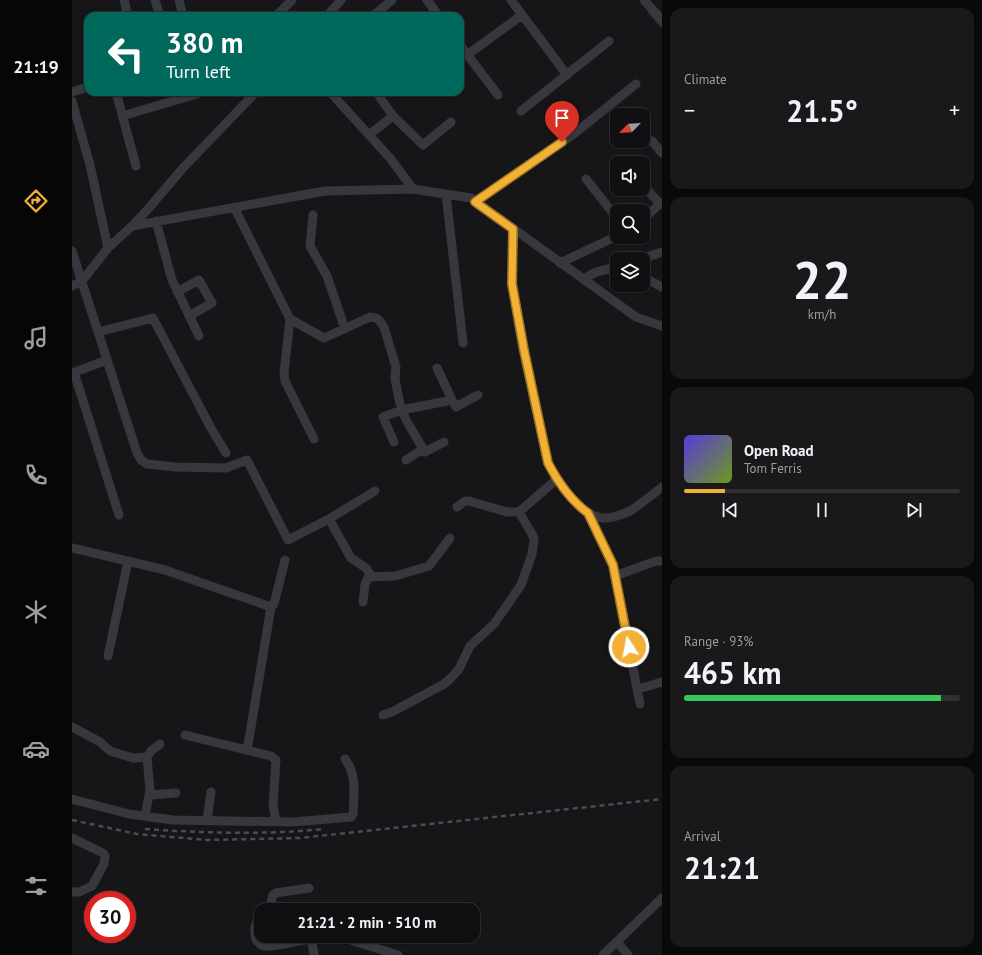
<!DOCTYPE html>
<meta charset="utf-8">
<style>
:root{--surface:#101012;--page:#19191b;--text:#f1f3f6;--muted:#9c9d9f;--line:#303032;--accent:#f2b134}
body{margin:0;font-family:"PT Sans",sans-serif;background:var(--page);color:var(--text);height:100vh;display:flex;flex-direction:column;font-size:15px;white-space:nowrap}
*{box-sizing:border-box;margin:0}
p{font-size:13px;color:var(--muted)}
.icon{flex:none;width:22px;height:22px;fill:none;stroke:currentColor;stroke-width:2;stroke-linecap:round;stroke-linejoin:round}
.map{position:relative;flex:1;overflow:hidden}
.details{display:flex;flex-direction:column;gap:8px;padding:8px;background:#09090a;width:320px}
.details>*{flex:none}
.hud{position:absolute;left:12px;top:12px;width:380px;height:84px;border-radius:12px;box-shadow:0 1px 3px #0004,0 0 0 1px var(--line);background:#00695c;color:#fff;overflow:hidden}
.needle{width:26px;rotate:246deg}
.tools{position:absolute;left:538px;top:108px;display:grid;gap:8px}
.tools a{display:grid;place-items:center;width:40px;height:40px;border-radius:8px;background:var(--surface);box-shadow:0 1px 3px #0004,0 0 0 1px var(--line);font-size:20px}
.speed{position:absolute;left:12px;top:891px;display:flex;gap:8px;font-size:20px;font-weight:700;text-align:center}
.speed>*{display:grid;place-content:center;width:52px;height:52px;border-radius:50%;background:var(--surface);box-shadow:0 1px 3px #0004,0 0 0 1px var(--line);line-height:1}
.speed .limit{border:6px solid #d22;background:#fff;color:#111}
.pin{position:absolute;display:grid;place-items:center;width:34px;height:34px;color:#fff;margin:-41px -17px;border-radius:50% 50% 50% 0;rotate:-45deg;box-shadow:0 0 4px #0007}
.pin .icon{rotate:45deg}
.me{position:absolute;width:44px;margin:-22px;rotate:349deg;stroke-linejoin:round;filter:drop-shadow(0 0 3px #0008)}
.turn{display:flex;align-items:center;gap:14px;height:84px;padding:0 16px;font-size:18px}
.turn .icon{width:52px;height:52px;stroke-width:2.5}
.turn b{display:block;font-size:28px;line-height:34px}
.big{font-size:30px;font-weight:800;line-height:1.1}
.details .tile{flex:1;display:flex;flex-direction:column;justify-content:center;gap:6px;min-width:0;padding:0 14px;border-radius:12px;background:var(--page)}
.details .dial{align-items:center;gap:0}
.dial b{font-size:52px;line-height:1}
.song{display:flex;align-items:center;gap:12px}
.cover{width:48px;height:48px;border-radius:6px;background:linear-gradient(135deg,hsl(250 70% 55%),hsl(80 70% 35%))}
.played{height:4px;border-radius:2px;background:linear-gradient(90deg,var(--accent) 15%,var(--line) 15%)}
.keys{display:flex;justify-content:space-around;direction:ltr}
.heat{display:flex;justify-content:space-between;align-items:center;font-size:22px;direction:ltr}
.charge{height:6px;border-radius:3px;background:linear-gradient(90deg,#34c759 93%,var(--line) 0)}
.trip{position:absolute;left:182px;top:903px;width:226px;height:40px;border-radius:12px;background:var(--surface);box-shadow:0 1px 3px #0004,0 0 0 1px var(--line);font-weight:800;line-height:40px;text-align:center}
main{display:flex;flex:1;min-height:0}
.menu{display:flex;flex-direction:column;width:72px;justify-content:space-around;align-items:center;background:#060607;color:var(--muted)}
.menu .icon{width:28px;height:28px}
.menu .on{color:var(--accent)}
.menu b{font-size:18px;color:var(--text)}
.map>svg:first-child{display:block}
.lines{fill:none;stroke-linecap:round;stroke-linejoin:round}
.stream{stroke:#2c353c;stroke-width:2.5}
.minor{stroke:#37383d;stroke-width:9}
.rail{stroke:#4a4c52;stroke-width:2.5;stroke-dasharray:5 4;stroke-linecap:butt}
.route-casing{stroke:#9d7322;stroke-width:10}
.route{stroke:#f2b134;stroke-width:7}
</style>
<main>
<nav class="menu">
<b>21:19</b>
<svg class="icon on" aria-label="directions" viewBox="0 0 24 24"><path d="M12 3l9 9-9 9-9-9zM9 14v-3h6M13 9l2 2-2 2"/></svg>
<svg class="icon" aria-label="music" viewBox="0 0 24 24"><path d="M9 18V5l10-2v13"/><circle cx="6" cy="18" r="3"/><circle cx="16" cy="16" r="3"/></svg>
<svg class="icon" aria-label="phone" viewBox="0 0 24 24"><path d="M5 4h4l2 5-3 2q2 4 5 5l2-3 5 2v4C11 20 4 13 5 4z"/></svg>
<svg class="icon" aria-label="climate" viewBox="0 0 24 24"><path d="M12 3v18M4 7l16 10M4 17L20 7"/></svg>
<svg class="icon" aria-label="car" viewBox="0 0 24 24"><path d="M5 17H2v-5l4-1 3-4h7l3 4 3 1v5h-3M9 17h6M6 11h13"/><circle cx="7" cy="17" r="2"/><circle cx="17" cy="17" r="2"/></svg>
<svg class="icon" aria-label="filters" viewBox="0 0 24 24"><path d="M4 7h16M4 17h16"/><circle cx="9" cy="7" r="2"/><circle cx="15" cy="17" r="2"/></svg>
</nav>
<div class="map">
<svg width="590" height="955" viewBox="0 0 590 955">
<rect width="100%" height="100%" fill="#161618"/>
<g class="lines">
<path class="stream" d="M577,12L590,27"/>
<path class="minor" d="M52,0L56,16
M83,0L88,16
M107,0L111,16
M355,0L367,16
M439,0L495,75
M572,0L590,20
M204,16L220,0
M255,16L269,0
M301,16L320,0
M388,45L426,95
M395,55L450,15
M0,92L16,87
M44,92L64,166
M258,92L318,158L341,189
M304,92L321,116L351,145L379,122
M0,101L18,165L36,248
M449,111L537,41
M50,116L125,94
M297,135L321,116
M580,141L590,153
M549,159L553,163
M514,179L545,218
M571,185L588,204
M374,194L391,343
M403,202L503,133L564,84
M162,207L218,319L252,338L298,317L304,318L307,320L312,327L324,367L323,379L328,404L334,420L353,452L372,442
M241,215L238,246L255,276L273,329
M571,219L590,202
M84,221L100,280L127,336
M60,226L76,209L111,168L184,92
M441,229L440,284L451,350L476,463C487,484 506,515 531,518C539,519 551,514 558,511C569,504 580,495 590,487
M0,251L65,453L69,460L75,464L104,467L154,468L175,460L216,540L257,519L303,491
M569,259L590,252
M488,263L545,236
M571,277L590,287
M511,279L524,272L545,267
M0,286L10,281L36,248L60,226L253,191L341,189L399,198L564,317L590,326
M105,292L127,280L140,303L117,316
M218,319L212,373L213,381L242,439
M26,332L81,318L140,430L154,453
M365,368L380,400L384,407L406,395
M2,372L47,515
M0,373L35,360
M322,442L311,417L330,410L380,400
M334,460L351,449
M385,507L393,501H397L435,512H447L485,479
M516,513L541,565L568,704
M257,519L279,558L294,568L298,574L293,584L291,602
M0,548L93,570L199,607
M543,576L584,561H590
M297,577L323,576L357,566L378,538
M36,656L56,561
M566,689L590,682
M311,715L320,712L372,684L379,678L387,669L398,646L422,624L449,585L460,554L462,539L460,534L447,512
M0,727L28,742L38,751L61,758L75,757
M113,735L199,756L204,760L201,806L204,821
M176,745L199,607L202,604L213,560
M78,795L104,793
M0,799L57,814L101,820L221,822L279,817L281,814C282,795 285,774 273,759
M73,816L78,790L75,757L79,751L88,744
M135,820L139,792
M0,838L31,853L33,856L32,864L20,886L7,892H0
M197,910L201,895L204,893L237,888
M189,918C183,922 182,927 183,934C183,940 187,944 192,946C199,948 230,940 239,939
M239,936L242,955
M257,936L269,937L326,955
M545,942L556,955
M531,955L590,898"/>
<path class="rail" d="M0,820L65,834L135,840L228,838L590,799
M73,829C133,833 192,835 252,829"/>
</g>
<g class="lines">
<defs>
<path id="route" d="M490,142L403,202L441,229L440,284L452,350L476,463C486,482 498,500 516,513L541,565L557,647"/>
</defs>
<use href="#route" class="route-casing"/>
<use href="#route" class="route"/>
</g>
</svg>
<div class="tools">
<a><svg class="needle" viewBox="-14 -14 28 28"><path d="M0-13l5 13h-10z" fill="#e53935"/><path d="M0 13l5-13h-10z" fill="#9c9d9f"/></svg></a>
<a><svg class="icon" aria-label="sound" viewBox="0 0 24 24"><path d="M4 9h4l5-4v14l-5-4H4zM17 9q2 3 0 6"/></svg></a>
<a><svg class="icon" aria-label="search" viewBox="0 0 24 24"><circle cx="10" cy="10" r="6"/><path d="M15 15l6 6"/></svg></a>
<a><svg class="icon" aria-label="layers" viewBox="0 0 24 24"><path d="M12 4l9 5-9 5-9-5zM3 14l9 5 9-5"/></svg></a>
</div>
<div class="speed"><div class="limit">30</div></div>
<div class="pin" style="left:490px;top:142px;background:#d93025"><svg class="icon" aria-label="arrive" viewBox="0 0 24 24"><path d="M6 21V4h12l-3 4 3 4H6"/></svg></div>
<svg class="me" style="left:557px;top:647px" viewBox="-20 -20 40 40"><circle r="17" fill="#f2b134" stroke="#fff" stroke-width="3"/><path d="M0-11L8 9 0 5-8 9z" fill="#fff"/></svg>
<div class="trip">21:21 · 2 min · 510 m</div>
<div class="hud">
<div class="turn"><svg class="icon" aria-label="left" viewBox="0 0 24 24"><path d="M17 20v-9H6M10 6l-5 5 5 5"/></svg><div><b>380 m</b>Turn left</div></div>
</div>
</div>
<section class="details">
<div class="tile"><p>Climate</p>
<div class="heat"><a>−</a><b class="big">21.5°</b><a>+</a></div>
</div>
<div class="tile dial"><b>22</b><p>km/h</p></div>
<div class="tile">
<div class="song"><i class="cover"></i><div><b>Open Road</b><p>Tom Ferris</p></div></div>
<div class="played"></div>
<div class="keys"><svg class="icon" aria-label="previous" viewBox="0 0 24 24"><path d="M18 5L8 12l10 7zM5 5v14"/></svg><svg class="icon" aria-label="pause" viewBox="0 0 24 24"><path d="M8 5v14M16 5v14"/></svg><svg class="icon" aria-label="next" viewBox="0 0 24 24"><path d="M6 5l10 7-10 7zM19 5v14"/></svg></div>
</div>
<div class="tile"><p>Range · 93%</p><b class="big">465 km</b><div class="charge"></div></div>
<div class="tile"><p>Arrival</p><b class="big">21:21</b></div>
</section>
</main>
